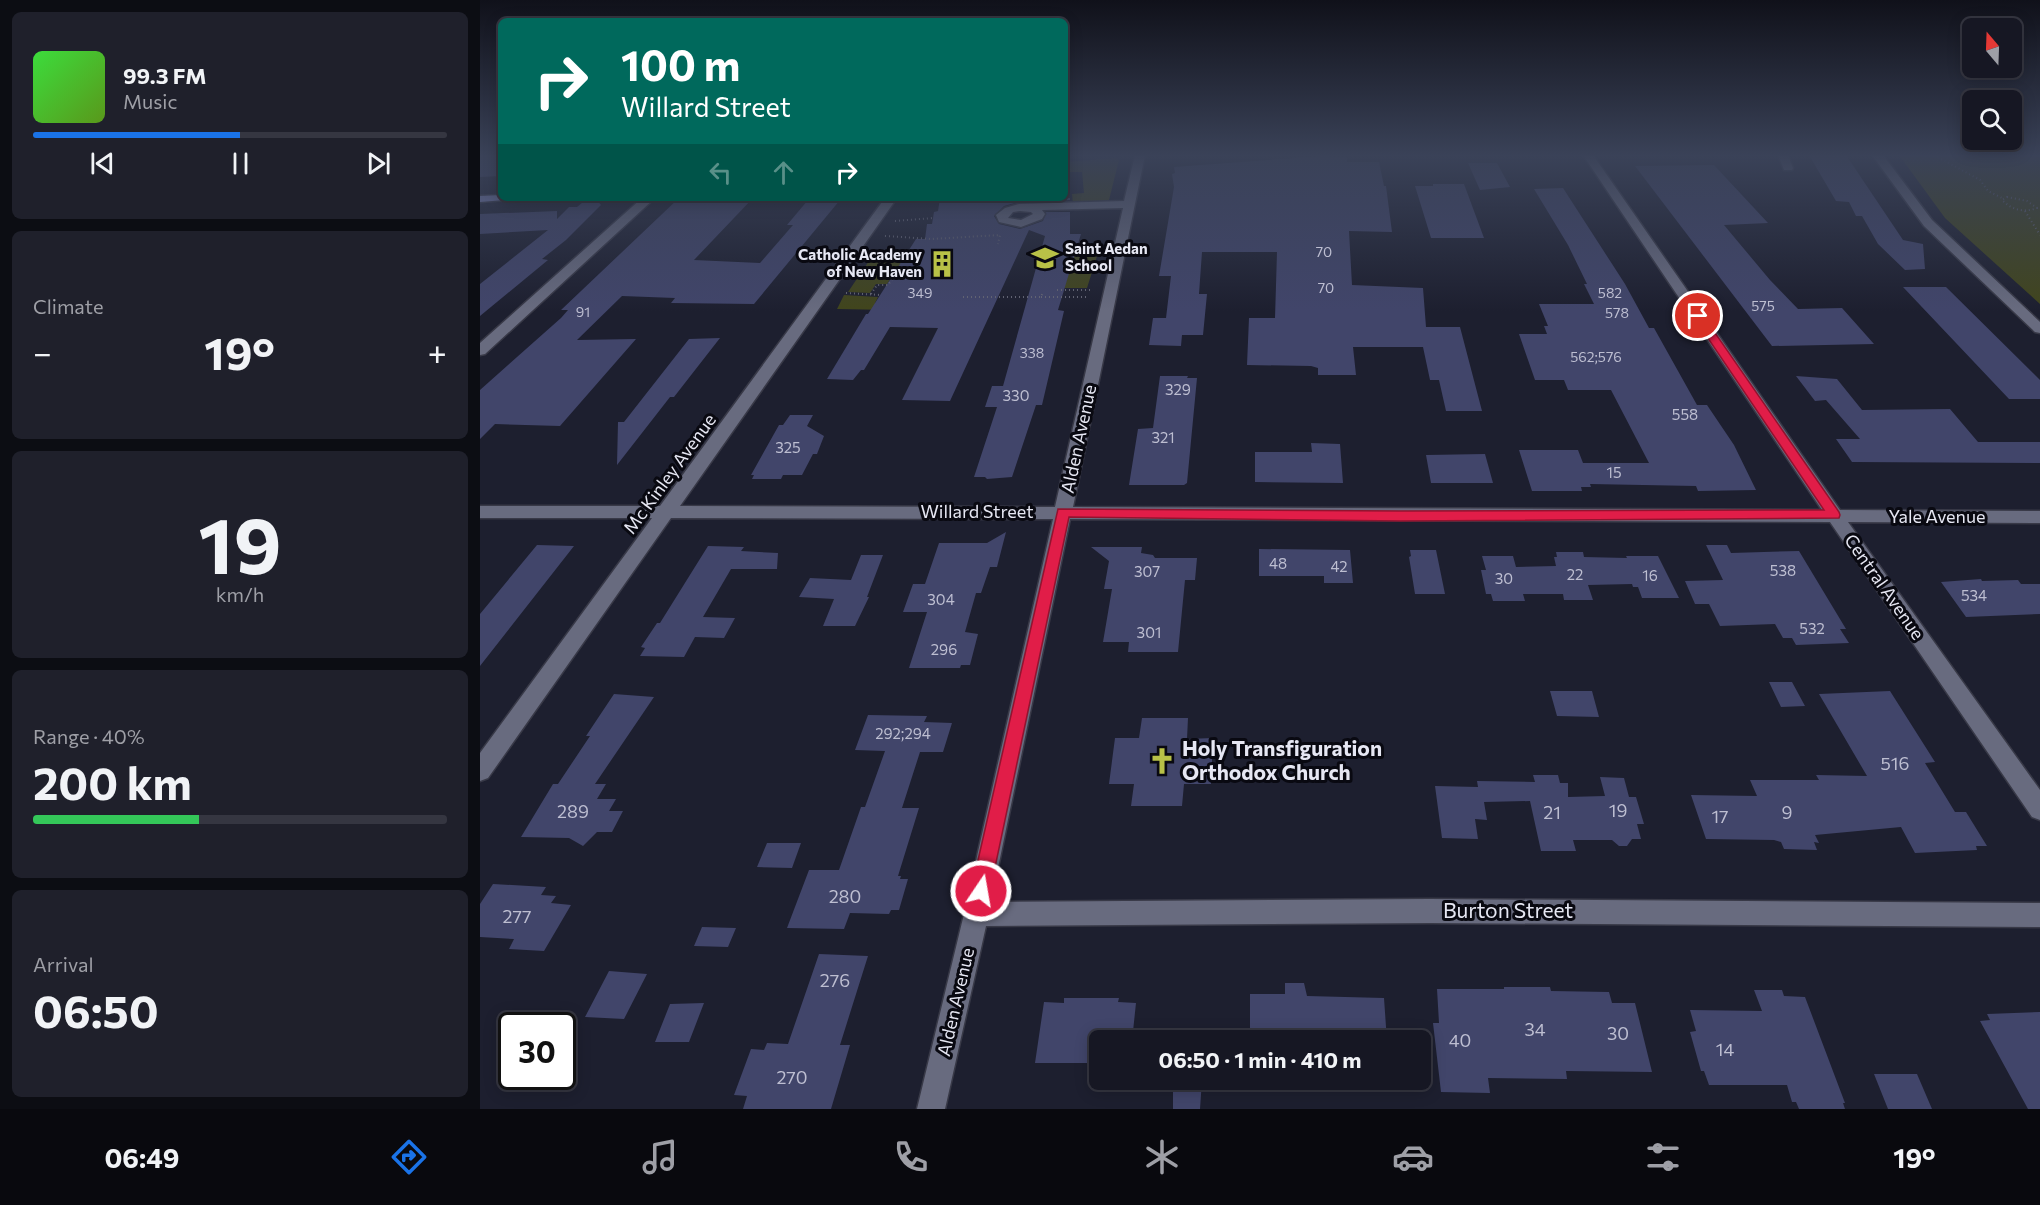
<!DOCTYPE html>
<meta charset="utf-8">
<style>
:root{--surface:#161723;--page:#1f202b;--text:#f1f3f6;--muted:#9e9fa6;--line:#353641;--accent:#1a73e8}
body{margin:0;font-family:Commissioner,sans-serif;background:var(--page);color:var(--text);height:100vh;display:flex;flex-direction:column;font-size:22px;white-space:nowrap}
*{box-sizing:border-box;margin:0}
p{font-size:20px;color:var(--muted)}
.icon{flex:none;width:33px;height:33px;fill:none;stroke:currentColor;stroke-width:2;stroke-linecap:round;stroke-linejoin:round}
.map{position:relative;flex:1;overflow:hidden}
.drawer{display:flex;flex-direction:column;gap:12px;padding:12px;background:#0c0d13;width:480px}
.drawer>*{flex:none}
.guide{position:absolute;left:18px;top:18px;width:570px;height:183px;border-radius:9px;box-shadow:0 3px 15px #0003,0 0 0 2px var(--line);background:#00695c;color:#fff;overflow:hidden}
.needle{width:39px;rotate:341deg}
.tools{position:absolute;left:1482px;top:18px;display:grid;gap:12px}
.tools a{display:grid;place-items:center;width:60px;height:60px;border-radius:9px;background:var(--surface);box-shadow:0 3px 15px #0003,0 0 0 2px var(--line);font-size:30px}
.speed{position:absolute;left:18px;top:1012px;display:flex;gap:12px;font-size:30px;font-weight:700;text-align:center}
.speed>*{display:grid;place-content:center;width:78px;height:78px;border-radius:50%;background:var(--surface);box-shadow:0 3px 15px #0003,0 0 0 2px var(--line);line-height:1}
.speed .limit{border:3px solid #111;border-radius:9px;background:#fff;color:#111}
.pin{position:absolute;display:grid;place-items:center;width:51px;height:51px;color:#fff;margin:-26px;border:3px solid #fff;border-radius:50%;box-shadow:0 2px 6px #0007}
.me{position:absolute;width:66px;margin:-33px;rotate:12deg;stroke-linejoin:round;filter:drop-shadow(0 0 4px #0008)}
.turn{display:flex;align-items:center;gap:21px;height:126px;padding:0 24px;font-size:27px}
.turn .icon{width:78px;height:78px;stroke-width:2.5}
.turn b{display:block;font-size:42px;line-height:51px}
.lanes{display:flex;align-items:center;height:57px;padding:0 24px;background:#0003;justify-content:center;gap:30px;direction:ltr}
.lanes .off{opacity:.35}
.big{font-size:45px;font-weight:700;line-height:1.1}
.drawer .tile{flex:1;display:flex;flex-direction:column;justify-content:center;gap:9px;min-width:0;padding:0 21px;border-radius:9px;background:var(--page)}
.drawer .dial{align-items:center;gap:0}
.dial b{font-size:78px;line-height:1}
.song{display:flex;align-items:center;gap:18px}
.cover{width:72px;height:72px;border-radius:9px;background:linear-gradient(135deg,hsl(120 70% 55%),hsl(90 70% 35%))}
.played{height:6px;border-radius:3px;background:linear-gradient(90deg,var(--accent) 50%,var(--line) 50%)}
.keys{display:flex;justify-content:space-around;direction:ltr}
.heat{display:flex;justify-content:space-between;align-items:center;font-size:33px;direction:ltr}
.charge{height:9px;border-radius:4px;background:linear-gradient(90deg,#34c759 40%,var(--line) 0)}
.trip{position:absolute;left:609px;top:1030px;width:342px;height:60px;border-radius:9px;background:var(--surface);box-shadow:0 3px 15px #0003,0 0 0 2px var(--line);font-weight:700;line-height:60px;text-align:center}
.dock{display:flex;height:96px;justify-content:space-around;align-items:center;background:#09090e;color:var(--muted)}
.dock .icon{width:42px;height:42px}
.dock .active{color:var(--accent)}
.dock b{font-size:27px;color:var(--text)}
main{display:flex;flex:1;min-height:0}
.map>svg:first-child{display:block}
.green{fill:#41451c}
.building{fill:#41456a}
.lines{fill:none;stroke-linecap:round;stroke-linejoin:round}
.minor-casing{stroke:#383947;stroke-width:3}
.major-casing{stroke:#383947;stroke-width:3}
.path{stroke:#656675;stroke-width:2;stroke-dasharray:1 3;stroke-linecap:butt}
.minor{fill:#686b7f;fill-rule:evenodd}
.major{fill:#888ec8;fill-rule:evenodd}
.route{fill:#e11d48;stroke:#92132f;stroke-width:1.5}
.labels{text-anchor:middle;stroke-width:6;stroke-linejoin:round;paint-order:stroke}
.far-number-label{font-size:14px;fill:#bdbed1}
.far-poi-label{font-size:15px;font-weight:bold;fill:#e6e7f3;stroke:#090911;text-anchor:start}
.number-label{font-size:15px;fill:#bdbed1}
.street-label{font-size:18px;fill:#e6e7f3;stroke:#090911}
.near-number-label{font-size:18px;fill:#bdbed1}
.near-poi-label{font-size:21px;font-weight:bold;fill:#e6e7f3;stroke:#090911;text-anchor:start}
.near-street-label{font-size:21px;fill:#e6e7f3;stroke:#090911}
</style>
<main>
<section class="drawer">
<div class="tile">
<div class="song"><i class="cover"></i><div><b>99.3 FM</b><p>Music</p></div></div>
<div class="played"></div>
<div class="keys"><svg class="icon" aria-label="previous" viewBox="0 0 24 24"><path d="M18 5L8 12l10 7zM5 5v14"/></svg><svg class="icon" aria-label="pause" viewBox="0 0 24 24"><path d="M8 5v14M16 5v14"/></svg><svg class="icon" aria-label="next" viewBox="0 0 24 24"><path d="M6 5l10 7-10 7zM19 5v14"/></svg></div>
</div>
<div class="tile"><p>Climate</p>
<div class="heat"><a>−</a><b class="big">19°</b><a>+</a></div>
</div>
<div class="tile dial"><b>19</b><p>km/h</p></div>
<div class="tile"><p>Range · 40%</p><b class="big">200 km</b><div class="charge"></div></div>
<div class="tile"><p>Arrival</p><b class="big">06:50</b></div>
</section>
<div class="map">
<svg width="1560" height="1109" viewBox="0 0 1560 1109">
<rect width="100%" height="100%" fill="#1d1f2f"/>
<path class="green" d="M1419,155H1560V304L1465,218Z
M636,158L639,160L628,204L593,205L592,194L604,193L602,172H585V162Z
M600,252L618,253L607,288H584L595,253Z
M393,255L426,256V273L415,272L407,284H396L390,293L368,292Z
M364,295L398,297L395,303L414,304L410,310L357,309Z"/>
<path class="building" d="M0,155H21V176L0,177Z
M1329,155H1366L1423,240L1443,244L1445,269L1425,270L1398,244L1382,216H1376L1369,202L1356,201Z
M842,156L867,157V162H899L904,186H906L912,232L869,231L872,285L943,288L946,327H980L1002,411H966L959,380H950L943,347H873L876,375H838V368L831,366L767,365L769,318H795L797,252H722L719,294H727L723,335H702L701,346L669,345L673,318H686L691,276H679L694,187L692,174L695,173L694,167Z
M988,163H1017L1030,187L1000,190Z
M1234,165L1288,223L1244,225L1290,280L1318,309L1362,308L1394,344L1292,346L1155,166Z
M953,184H984L1004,238H951L935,186H953Z
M1083,188L1145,284L1169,328H1174L1217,405H1227L1254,445L1276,490L1218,491L1216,486L1110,484L1111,487H1101L1102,491H1052L1039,450H1098L1103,463H1169L1131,390H1088L1084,380H1055L1039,334H1067L1064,326H1068L1059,304H1114L1104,284H1107L1088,245L1054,189Z
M108,198H115L121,205L86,240L62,259L68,260L0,316V284L68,230L0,234V214L77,211V219L89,207H97Z
M199,198H273L214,260L280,263L313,225H307L328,200H360L274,304L191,303L195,298L142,296L97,340L156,339L80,426L15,424L0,439V390L81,318L88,310H81Z
M460,198H590V200L538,202L524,206L514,216L519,224L540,229L563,221L566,212H590V234H601L578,310L584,311L562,405H556L532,477L507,479L505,477H494L517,407H505L512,386H523L565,236L549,230L470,401L422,400L458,328L410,327L384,370H381L373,380L347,379L386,314H388L436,239H445L447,224H452L454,212L458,211Z
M1423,287H1466L1560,380V399H1529Z
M240,338L194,397H190L137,465L138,422H144L209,339Z
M680,376H708L707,378H717L707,483L704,485H649L658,429L673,428Z
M1316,376L1357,379L1382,410L1470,409L1498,442H1560V463L1372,462L1356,439H1380L1346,400L1335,401Z
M310,415H333L327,426L344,436L337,454H333L322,475H303L301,479H272L274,475H271L299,425H303Z
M831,443L860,444L863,483L775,482V452H832Z
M1005,454L1013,483H951L946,455Z
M526,532L517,567H510L501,593H496L485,632L498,634L490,665H481L480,668H429L447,612H423L433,584H445L459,543H507Z
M57,545L94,546L0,666V614Z
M1226,545H1247L1251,553L1319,551L1366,629H1360L1369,643L1316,645L1312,638H1303L1295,624L1240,626L1229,604H1215L1205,581L1243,580Z
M228,546L264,547L261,551L298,553L297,569H251L223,617L255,618L244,638L215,637L204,657L160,656L165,648L161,647L177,623H180Z
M611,547H662L661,553L673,555L675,558H717L715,580H705L698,652H648L649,642H623L632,589H624L629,561Z
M779,549L870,550L873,583H844V576H779Z
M930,550H956L965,594H935L929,557L931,556Z
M1076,552H1103L1104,557L1147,558L1146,556H1178L1199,598H1162L1158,587H1153L1152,584L1108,585L1113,600H1084L1083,594H1043L1045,601H1013L1011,594H1006L1001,570H1006L1002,556H1033L1036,567L1076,566L1074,557H1077Z
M381,555H403L387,597H389L375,626H343L354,599L319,597L330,578L371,580Z
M1501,579L1502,581L1538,580L1541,584H1560V614L1486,617L1461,582Z
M1289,682H1312L1325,706L1301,707Z
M1070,691H1112L1119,717L1077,716Z
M1410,691L1455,762L1445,763L1475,812H1486L1507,846H1496L1497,850L1435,853L1421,827L1335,835L1339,843L1334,842L1337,850L1304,849L1301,842L1294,840L1226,839L1211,795L1277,796L1270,780H1339L1336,775L1387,776L1339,694Z
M134,694L174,697L115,784H126L117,799H136L129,811H143L132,832H117L103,846L89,838L41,837L73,784H78L110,736H106Z
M388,715L447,716L444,722L472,723L463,752H440L422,808H439L418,876H421L420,879H428L419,910H411L409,914L370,913L364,929L307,928L329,870H359L381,807H385L405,751L375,750Z
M662,718H708L707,739L733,738L731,784H704L702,806H651L654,784H629L635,738H659Z
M1053,775H1078L1080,783H1088V797L1125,796L1120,777L1144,778L1149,797H1156L1164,824H1157L1161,839H1152L1147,846H1139L1132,840H1093L1096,851H1061L1050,801L1004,802L1007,820L995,819L998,839L962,838L955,786L998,787L997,781L1055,782Z
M287,843H321L312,868L277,867Z
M13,884L66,887L61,895L76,896L71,903L91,905L64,951L29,949L34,939L0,937V904Z
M222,927L256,928L248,947L214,946Z
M339,954L388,956L360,1045H370L351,1109H263L267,1096L254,1095L271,1049L284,1050L287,1043L308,1044Z
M129,971L167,974L144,1019L105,1017Z
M805,983H824L827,996L904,998L907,1041H770V994H805Z
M1024,987H1070L1071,991L1129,992L1132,1003H1155L1172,1072L1086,1071L1087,1079L1008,1078L1010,1093L961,1092L953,1023H959L957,989H1024Z
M1274,990H1302L1304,996L1325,997L1365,1103H1363L1365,1109H1319L1316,1102H1312L1307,1085H1229L1224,1071H1221L1210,1032L1216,1031L1210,1010L1282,1011Z
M584,998H639L638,1002L656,1003L652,1041H620V1063H555L564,1002L584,1003Z
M224,1003L209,1042H175L190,1004Z
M1560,1012V1109H1548L1500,1021L1510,1020L1507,1014Z
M1394,1074H1437L1452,1109H1408Z
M693,1080H722L720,1109H693Z"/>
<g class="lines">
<defs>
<path id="minor" d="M655,155H665L593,507L1342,510L1103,155H1113L1360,510L1560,511V523L1368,522L1560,790V820L1552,817L1350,522L590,519L511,902L950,899L1560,903V927L950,923L506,926L465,1109H437L484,914L573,519L191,518L8,778L0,781V753L172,518H0V506H180L405,198H417L200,506L575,507L643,208L562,210L565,214L562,219L541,227L519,222L516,215L525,208L539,204L644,201ZM540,211L551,212L553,214L541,220L528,218L533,212Z
M1298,155H1308L1313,168L1312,170H1304Z
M1392,155H1403L1452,220L1560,322V333L1555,332L1444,226Z
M162,198H175L5,354L0,355V343Z"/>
<path id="major" d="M21,195V198H27L25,200L0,202V196Z"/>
</defs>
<use href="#minor" class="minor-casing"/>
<use href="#major" class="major-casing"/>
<path class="path" d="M1454,155L1500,180L1508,191L1524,199
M1527,197L1547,201L1557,208C1544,213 1532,210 1522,200Z
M1545,211L1560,235
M415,221L453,218
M405,236L451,239L520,235L518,244
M596,251H621
M393,253L427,254
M577,290H611
M366,293L401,295
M391,294L397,285H408L416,274H424
M483,297H561L563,292
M561,297H609"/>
<use href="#minor" class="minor"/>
<use href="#major" class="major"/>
</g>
<linearGradient id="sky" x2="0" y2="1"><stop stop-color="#10111a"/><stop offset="0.5" stop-color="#3a4258"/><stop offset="1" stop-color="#3a4258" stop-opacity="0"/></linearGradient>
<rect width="1560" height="311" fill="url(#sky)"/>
<path class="route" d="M1218,313L1222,314L1359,512L1360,515L1359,518L921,521L589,517L510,891L507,898L501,901L494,898L491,891L578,509L921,511L1344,510L1213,316Z"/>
<defs>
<symbol id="school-bare" viewBox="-9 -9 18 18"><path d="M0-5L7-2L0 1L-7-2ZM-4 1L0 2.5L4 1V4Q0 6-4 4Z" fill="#b8c147" stroke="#090911" stroke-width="2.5" paint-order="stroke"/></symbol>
<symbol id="building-bare" viewBox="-9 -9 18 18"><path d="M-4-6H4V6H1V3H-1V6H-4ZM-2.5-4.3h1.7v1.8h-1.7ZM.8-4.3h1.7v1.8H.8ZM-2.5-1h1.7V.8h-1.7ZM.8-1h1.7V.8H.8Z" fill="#b8c147" stroke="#090911" stroke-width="2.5" paint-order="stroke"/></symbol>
<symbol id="church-bare" viewBox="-9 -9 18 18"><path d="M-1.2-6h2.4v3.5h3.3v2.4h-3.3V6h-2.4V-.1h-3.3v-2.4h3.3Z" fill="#b8c147" stroke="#090911" stroke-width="2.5" paint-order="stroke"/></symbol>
</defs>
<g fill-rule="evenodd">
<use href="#school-bare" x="546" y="239" width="38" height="38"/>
<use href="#building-bare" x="443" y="245" width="38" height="38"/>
<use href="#church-bare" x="663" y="742" width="38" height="38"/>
</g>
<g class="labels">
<g class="far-number-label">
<text x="844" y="257">70</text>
<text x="846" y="293">70</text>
<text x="440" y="298">349</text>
<text x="1130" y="298">582</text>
<text x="1283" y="311">575</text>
<text x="103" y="317">91</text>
<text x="1137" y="318">578</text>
<text x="552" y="358">338</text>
<text x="1116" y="362">562;576</text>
</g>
<g class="far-poi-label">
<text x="585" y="254">Saint Aedan<tspan x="585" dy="17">School</tspan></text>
<text x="442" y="260" text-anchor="end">Catholic Academy<tspan x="442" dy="17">of New Haven</tspan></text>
</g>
<g class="number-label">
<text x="698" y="395">329</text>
<text x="536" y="401">330</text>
<text x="1205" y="420">558</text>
<text x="683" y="443">321</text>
<text x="308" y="453">325</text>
<text x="1134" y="478">15</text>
<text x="798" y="569">48</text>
<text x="859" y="572">42</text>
<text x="1303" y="576">538</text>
<text x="667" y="577">307</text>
<text x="1095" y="580">22</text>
<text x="1170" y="581">16</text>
<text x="1024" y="584">30</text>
<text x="1494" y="601">534</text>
<text x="461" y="605">304</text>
<text x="1332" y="634">532</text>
<text x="669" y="638">301</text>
<text x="464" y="655">296</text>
<text x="423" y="739">292;294</text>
</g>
<g class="street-label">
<text transform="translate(599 439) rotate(-78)" y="6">Alden Avenue</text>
<text transform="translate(190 474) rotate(-54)" y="6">Mc Kinley Avenue</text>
<text x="497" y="518">Willard Street</text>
<text x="1457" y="523">Yale Avenue</text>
<text transform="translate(1404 587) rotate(55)" y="6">Central Avenue</text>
<text transform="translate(476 1002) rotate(-77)" y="6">Alden Avenue</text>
</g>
<g class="near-number-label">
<text x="1415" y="770">516</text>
<text x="1138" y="817">19</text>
<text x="93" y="818">289</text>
<text x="1072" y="819">21</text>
<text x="1307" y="819">9</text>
<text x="1240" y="823">17</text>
<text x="365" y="903">280</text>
<text x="37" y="923">277</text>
<text x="355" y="987">276</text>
<text x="1055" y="1036">34</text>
<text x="1138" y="1040">30</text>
<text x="980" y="1047">40</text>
<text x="1245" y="1056">14</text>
<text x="312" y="1084">270</text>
</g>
<g class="near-poi-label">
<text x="702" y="756">Holy Transfiguration<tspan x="702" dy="24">Orthodox Church</tspan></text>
</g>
<g class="near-street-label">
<text x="1028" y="918">Burton Street</text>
</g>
</g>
</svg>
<div class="tools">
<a><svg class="needle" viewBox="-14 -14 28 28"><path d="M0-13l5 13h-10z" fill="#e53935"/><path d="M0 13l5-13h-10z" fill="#9e9fa6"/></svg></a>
<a><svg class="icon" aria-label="search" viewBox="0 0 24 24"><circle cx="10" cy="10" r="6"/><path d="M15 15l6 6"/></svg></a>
</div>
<div class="speed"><div class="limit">30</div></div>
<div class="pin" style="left:1218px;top:316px;background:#d93025"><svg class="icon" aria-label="arrive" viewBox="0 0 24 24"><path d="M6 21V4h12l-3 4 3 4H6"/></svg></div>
<svg class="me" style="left:501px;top:891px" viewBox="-20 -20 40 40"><circle r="17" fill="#e11d48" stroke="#fff" stroke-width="3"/><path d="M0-11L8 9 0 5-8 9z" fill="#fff"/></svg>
<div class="trip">06:50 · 1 min · 410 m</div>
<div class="guide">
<div class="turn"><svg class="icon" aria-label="right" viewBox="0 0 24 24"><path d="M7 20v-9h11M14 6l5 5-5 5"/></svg><div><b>100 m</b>Willard Street</div></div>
<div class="lanes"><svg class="icon off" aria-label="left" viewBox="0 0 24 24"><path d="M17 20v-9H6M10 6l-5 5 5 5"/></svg><svg class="icon off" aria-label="ahead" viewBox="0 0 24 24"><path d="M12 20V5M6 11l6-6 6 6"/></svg><svg class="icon" aria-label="right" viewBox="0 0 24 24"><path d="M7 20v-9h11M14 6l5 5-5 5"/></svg></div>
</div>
</div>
</main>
<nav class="dock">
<b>06:49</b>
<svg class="icon active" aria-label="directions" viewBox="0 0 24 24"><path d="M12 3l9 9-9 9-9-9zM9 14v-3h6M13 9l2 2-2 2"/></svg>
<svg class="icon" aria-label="music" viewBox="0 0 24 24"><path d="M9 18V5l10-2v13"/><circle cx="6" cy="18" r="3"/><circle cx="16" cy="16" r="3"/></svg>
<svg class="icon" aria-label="phone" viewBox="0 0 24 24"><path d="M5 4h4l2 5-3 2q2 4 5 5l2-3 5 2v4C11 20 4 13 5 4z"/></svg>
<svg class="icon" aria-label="climate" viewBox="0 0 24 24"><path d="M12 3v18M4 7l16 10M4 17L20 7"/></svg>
<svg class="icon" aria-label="car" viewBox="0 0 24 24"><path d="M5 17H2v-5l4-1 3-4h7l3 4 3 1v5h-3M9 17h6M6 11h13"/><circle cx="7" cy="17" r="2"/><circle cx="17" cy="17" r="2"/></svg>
<svg class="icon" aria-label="filters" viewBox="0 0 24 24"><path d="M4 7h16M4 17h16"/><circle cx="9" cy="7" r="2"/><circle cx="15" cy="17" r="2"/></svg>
<b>19°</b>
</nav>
